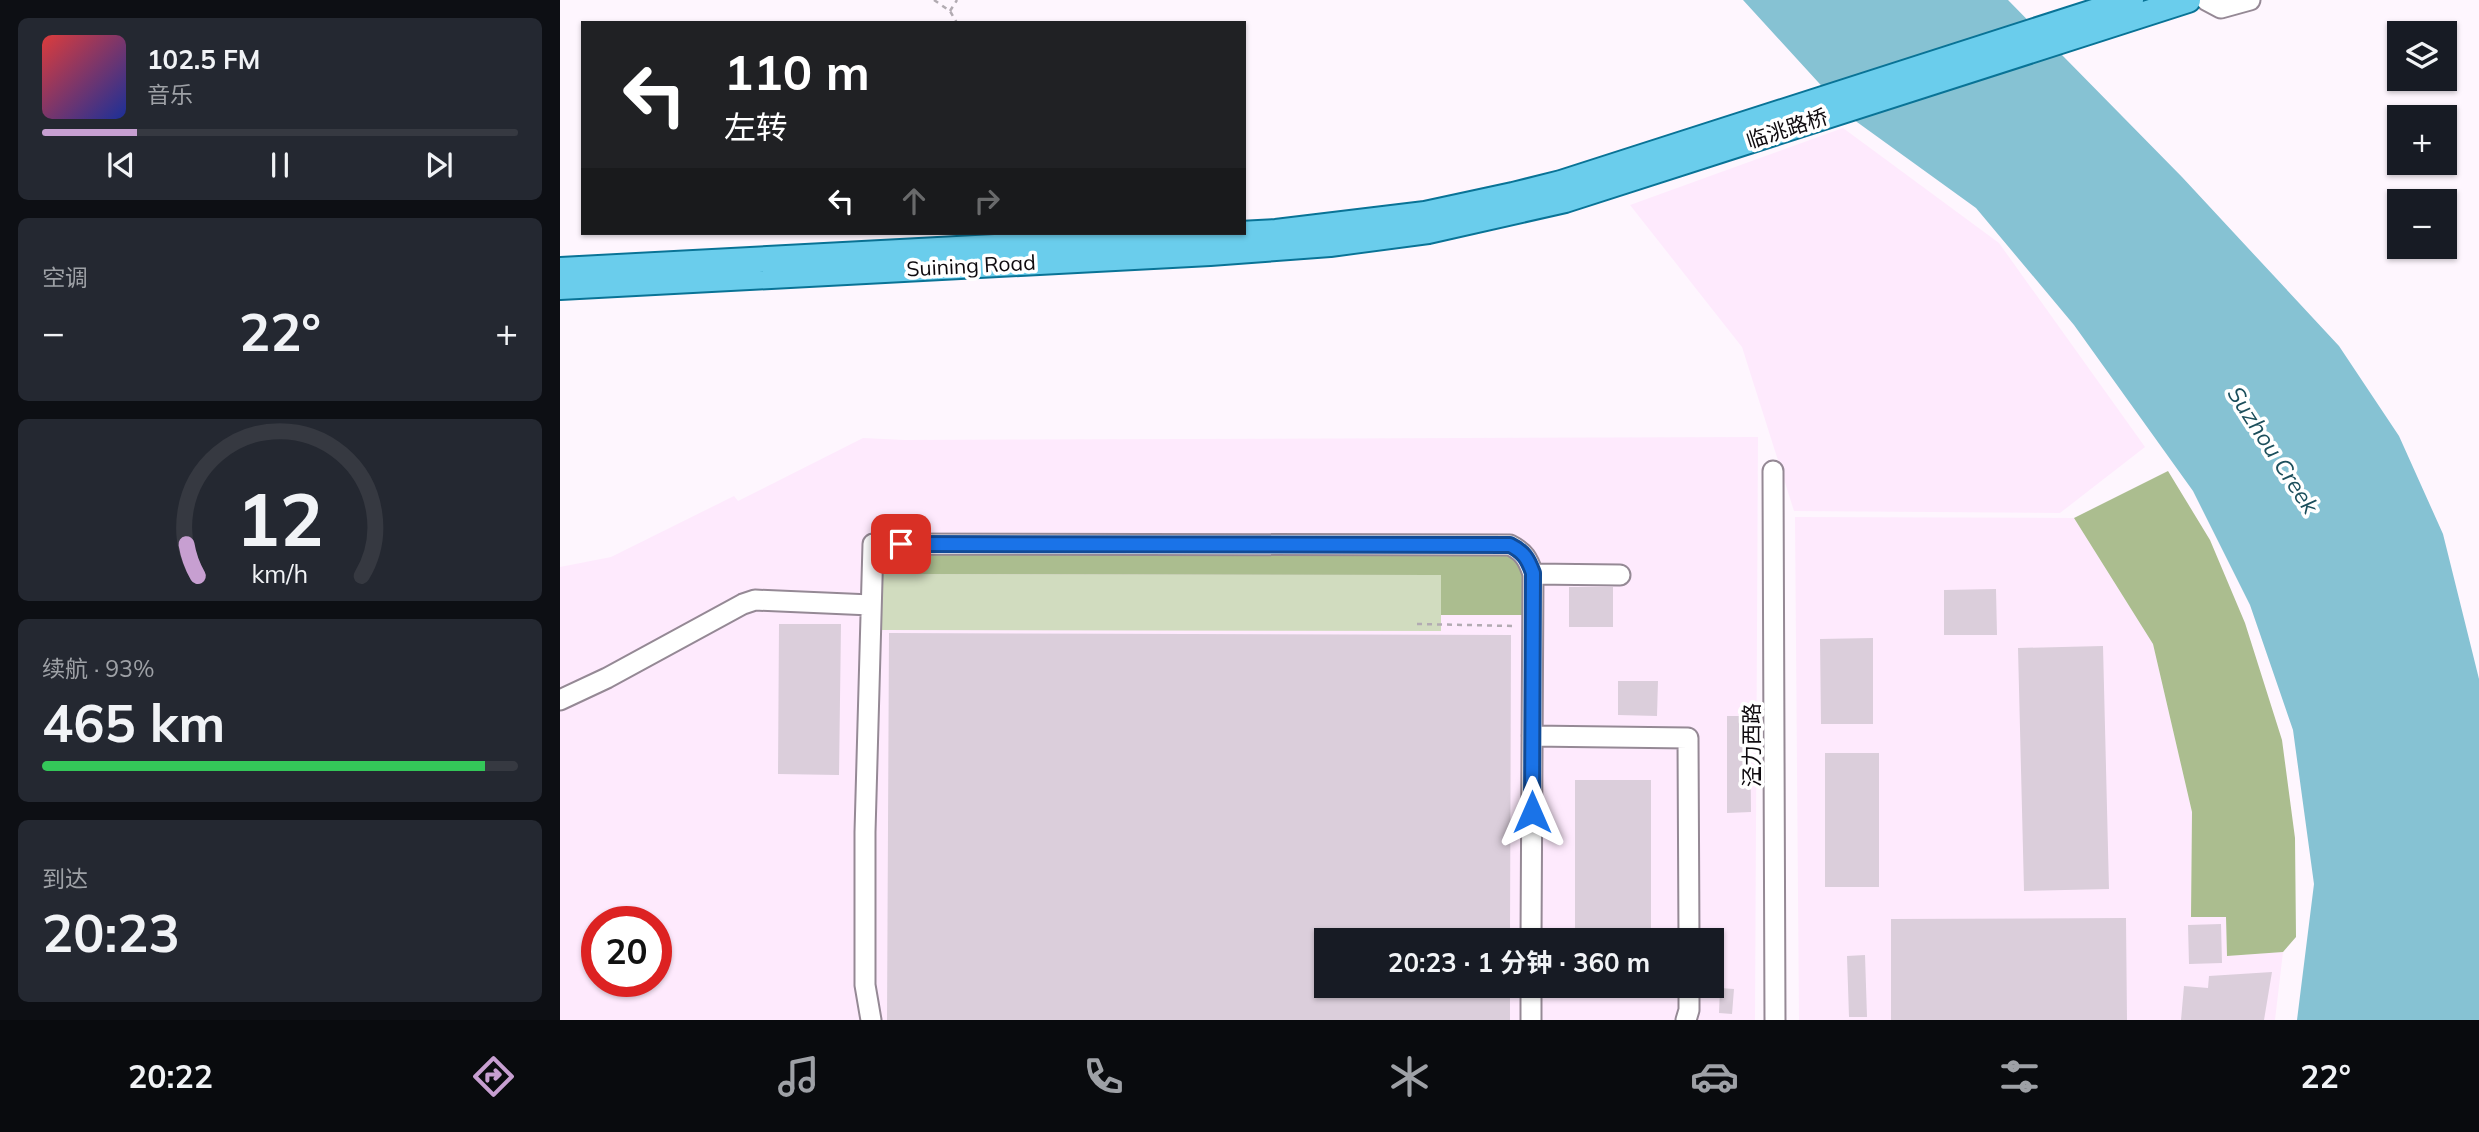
<!DOCTYPE html>
<html lang="zh">
<meta charset="utf-8">
<style>
:root{--surface:#171b24;--page:#242831;--text:#f1f3f6;--muted:#9ea1a6;--line:#363941;--accent:#c79fd1}
body{margin:0;font-family:Mulish,"Noto Sans SC",sans-serif;background:var(--page);color:var(--text);height:100vh;display:flex;flex-direction:column;font-size:26px;white-space:nowrap}
*{box-sizing:border-box;margin:0}
p{font-size:23px;color:var(--muted)}
.icon{flex:none;width:38px;height:38px;fill:none;stroke:currentColor;stroke-width:2;stroke-linecap:round;stroke-linejoin:round}
.map{position:relative;flex:1;overflow:hidden}
.sheet{display:flex;flex-direction:column;gap:18px;padding:18px;background:#0d0f14;width:560px}
.sheet>*{flex:none}
.guide{position:absolute;left:21px;top:21px;width:665px;height:214px;border-radius:0px;box-shadow:0 2px 5px #0004;background:#202124;color:#fff;overflow:hidden}
.buttons{position:absolute;left:1827px;top:21px;display:grid;gap:14px}
.buttons a{display:grid;place-items:center;width:70px;height:70px;border-radius:0px;background:var(--surface);box-shadow:0 2px 5px #0004;font-size:35px}
.speed{position:absolute;left:21px;top:906px;display:flex;gap:14px;font-size:35px;font-weight:700;text-align:center}
.speed>*{display:grid;place-content:center;width:91px;height:91px;border-radius:50%;background:var(--surface);box-shadow:0 2px 5px #0004;line-height:1}
.speed .limit{border:10px solid #d22;background:#fff;color:#111}
.pin{position:absolute;display:grid;place-items:center;width:60px;height:60px;color:#fff;margin:-30px;border-radius:14px;box-shadow:0 4px 10px #0006}
.me{position:absolute;width:77px;margin:-38px;rotate:0deg;stroke-linejoin:round;filter:drop-shadow(0 0 5px #0008)}
.turn{display:flex;align-items:center;gap:24px;height:147px;padding:0 28px;font-size:32px}
.turn .icon{width:91px;height:91px;stroke-width:2.5}
.turn b{display:block;font-size:49px;line-height:60px}
.lanes{display:flex;align-items:center;height:66px;padding:0 28px;background:#0003;justify-content:center;gap:35px;direction:ltr}
.lanes .off{opacity:.35}
.big{font-size:52px;font-weight:700;line-height:1.1}
.sheet .card{flex:1;display:flex;flex-direction:column;justify-content:center;gap:10px;min-width:0;padding:0 24px;border-radius:10px;background:var(--page)}
.sheet .dial{align-items:center;gap:0}
.dial svg{height:182px;overflow:visible;fill:none;stroke:var(--line);stroke-width:7;stroke-linecap:round;text-anchor:middle}
.dial text{fill:var(--text);stroke:none}
.song{display:flex;align-items:center;gap:21px}
.cover{width:84px;height:84px;border-radius:10px;background:linear-gradient(135deg,hsl(0 70% 55%),hsl(230 70% 35%))}
.played{height:7px;border-radius:4px;background:linear-gradient(90deg,var(--accent) 20%,var(--line) 20%)}
.keys{display:flex;justify-content:space-around;direction:ltr}
.heat{display:flex;justify-content:space-between;align-items:center;font-size:38px;direction:ltr}
.charge{height:10px;border-radius:5px;background:linear-gradient(90deg,#34c759 93%,var(--line) 0)}
.trip{position:absolute;left:754px;top:928px;width:410px;height:70px;border-radius:0px;background:var(--surface);box-shadow:0 2px 5px #0004;font-weight:700;line-height:70px;text-align:center}
.menu{display:flex;height:112px;justify-content:space-around;align-items:center;background:#090b0e;color:var(--muted)}
.menu .icon{width:49px;height:49px}
.menu .selected{color:var(--accent)}
.menu b{font-size:32px;color:var(--text)}
main{display:flex;flex:1;min-height:0}
.map>svg:first-child{display:block}
.built{fill:#feeafd;fill-rule:evenodd}
.green{fill:#d1dcbf}
.forest{fill:#abbd8f}
.water{fill:#86c2d3}
.building{fill:#dbcedb}
.lines{fill:none;stroke-linecap:round;stroke-linejoin:round}
.minor-casing{stroke:#958995;stroke-width:23}
.major-casing{stroke:#097396;stroke-width:28}
.path{stroke:#b2abb2;stroke-width:2.5;stroke-dasharray:5 5;stroke-linecap:butt}
.minor{stroke:#fff;stroke-width:19}
.major{stroke:#6acdec;stroke-width:24}
.route-casing{stroke:#114b97;stroke-width:18}
.route{stroke:#1a73e8;stroke-width:12}
.labels{text-anchor:middle;stroke-width:7;stroke-linejoin:round;paint-order:stroke}
.street-label{font-size:21px;fill:#0e0a0e;stroke:#fff}
.water-label{font-size:23px;font-style:italic;fill:#1b4e5b;stroke:#fff}
</style>
<main>
<section class="sheet">
<div class="card">
<div class="song"><i class="cover"></i><div><b>102.5 FM</b><p>音乐</p></div></div>
<div class="played"></div>
<div class="keys"><svg class="icon" aria-label="previous" viewBox="0 0 24 24"><path d="M18 5L8 12l10 7zM5 5v14"/></svg><svg class="icon" aria-label="pause" viewBox="0 0 24 24"><path d="M8 5v14M16 5v14"/></svg><svg class="icon" aria-label="next" viewBox="0 0 24 24"><path d="M6 5l10 7-10 7zM19 5v14"/></svg></div>
</div>
<div class="card"><p>空调</p>
<div class="heat"><a>−</a><b class="big">22°</b><a>+</a></div>
</div>
<div class="card dial"><svg viewBox="0 0 100 80">
<path d="M14 69A42 42 0 1 1 86 69"/>
<path d="M14 69A42 42 0 0 1 9 55" stroke="#c79fd1"/>
<text x="50" y="56" font-size="32" font-weight="700">12</text>
<text x="50" y="72" font-size="11">km/h</text>
</svg></div>
<div class="card"><p>续航 · 93%</p><b class="big">465 km</b><div class="charge"></div></div>
<div class="card"><p>到达</p><b class="big">20:23</b></div>
</section>
<div class="map">
<svg width="1919" height="1020" viewBox="0 0 1919 1020">
<rect width="100%" height="100%" fill="#fef6fe"/>
<path class="built" d="M1283,128L1439,243L1585,447L1500,513L1234,511L1182,347L1070,205Z
M1198,437L1195,1020H0V567L51,557L174,496L178,501L303,438L345,440ZM37,922H96V982H37ZM766,940H1152V985H766Z
M1235,517L1514,518L1593,644L1632,812L1631,917H1666L1667,956L1723,952L1715,1020H1239Z"/>
<path class="green" d="M322,574L881,575V631L322,630Z"/>
<path class="forest" d="M1608,471L1650,540L1685,623L1722,740L1735,838L1736,937L1723,952L1667,956L1666,917H1631L1632,812L1593,644L1514,518Z
M353,553L948,554C971,570 964,590 965,615H881V575L322,574L331,562Z"/>
<path class="water" d="M1183,0H1448L1622,177L1779,346L1839,436L1883,534L1919,679V1020H1737L1754,884L1733,730L1690,605L1633,491L1514,325L1416,208L1290,117Z"/>
<path class="building" d="M1009,587H1053V627H1009Z
M1436,589L1437,635H1384V590Z
M219,624H281L279,775L218,774Z
M329,633L951,635L950,940H766V985H950V1020H327Z
M1313,638V724H1261L1260,639Z
M1543,646L1549,889L1464,891L1458,648Z
M1058,681H1098L1097,716L1058,715Z
M1167,716H1190L1191,812L1167,813Z
M1265,753H1319V887H1265Z
M1015,780H1091V940H1015Z
M1566,918L1567,1020H1331V919Z
M1661,924L1662,963L1629,964L1628,925Z
M1305,955L1307,1017H1289L1287,956Z
M1712,972L1704,1020H1621L1624,986L1648,988L1649,976Z
M1160,988L1174,989L1172,1014L1159,1013Z"/>
<g class="lines">
<defs>
<path id="minor" d="M1646,0L1661,8L1690,0
M1213,471L1215,1020
M973,574L1060,575
M0,700L47,678L183,604L195,600L311,605
M972,736L1128,738L1129,940
M311,1020L305,985V832L313,544L950,545C964,552 968,559 973,574L971,940
M971,1020V985
M1126,1020L1129,1010V985"/>
<path id="major" d="M0,270L716,232L865,214L953,195L1001,183L1571,0
M0,287L650,253L770,244L868,231L1005,200L1628,0"/>
</defs>
<use href="#minor" class="minor-casing"/>
<use href="#major" class="major-casing"/>
<path class="path" d="M374,0L390,11L397,23
M390,11L397,0
M857,624L955,626"/>
<use href="#minor" class="minor"/>
<use href="#major" class="major"/>
</g>
<g class="lines">
<defs>
<path id="route" d="M341,544L950,545C964,552 968,559 973,573L972,812"/>
</defs>
<use href="#route" class="route-casing"/>
<use href="#route" class="route"/>
</g>
<g class="labels">
<g class="street-label">
<text transform="translate(1227 129) rotate(-18)" y="7">临洮路桥</text>
<text transform="translate(411 266) rotate(-3)" y="7">Suining Road</text>
<text transform="translate(1192 745) rotate(-90)" y="7">泾力西路</text>
</g>
<g class="water-label">
<text transform="translate(1713 450) rotate(57)" y="8">Suzhou Creek</text>
</g>
</g>
</svg>
<div class="buttons">
<a><svg class="icon" aria-label="layers" viewBox="0 0 24 24"><path d="M12 4l9 5-9 5-9-5zM3 14l9 5 9-5"/></svg></a>
<a>+</a>
<a>−</a>
</div>
<div class="speed"><div class="limit">20</div></div>
<div class="pin" style="left:341px;top:544px;background:#d93025"><svg class="icon" aria-label="arrive" viewBox="0 0 24 24"><path d="M6 21V4h12l-3 4 3 4H6"/></svg></div>
<svg class="me" style="left:972px;top:812px" viewBox="-20 -20 40 40"><path d="M0-17L14 15 0 8-14 15z" fill="#1a73e8" stroke="#fff" stroke-width="4"/></svg>
<div class="trip">20:23 · 1 分钟 · 360 m</div>
<div class="guide">
<div class="turn"><svg class="icon" aria-label="left" viewBox="0 0 24 24"><path d="M17 20v-9H6M10 6l-5 5 5 5"/></svg><div><b>110 m</b>左转</div></div>
<div class="lanes"><svg class="icon" aria-label="left" viewBox="0 0 24 24"><path d="M17 20v-9H6M10 6l-5 5 5 5"/></svg><svg class="icon off" aria-label="ahead" viewBox="0 0 24 24"><path d="M12 20V5M6 11l6-6 6 6"/></svg><svg class="icon off" aria-label="right" viewBox="0 0 24 24"><path d="M7 20v-9h11M14 6l5 5-5 5"/></svg></div>
</div>
</div>
</main>
<nav class="menu">
<b>20:22</b>
<svg class="icon selected" aria-label="directions" viewBox="0 0 24 24"><path d="M12 3l9 9-9 9-9-9zM9 14v-3h6M13 9l2 2-2 2"/></svg>
<svg class="icon" aria-label="music" viewBox="0 0 24 24"><path d="M9 18V5l10-2v13"/><circle cx="6" cy="18" r="3"/><circle cx="16" cy="16" r="3"/></svg>
<svg class="icon" aria-label="phone" viewBox="0 0 24 24"><path d="M5 4h4l2 5-3 2q2 4 5 5l2-3 5 2v4C11 20 4 13 5 4z"/></svg>
<svg class="icon" aria-label="climate" viewBox="0 0 24 24"><path d="M12 3v18M4 7l16 10M4 17L20 7"/></svg>
<svg class="icon" aria-label="car" viewBox="0 0 24 24"><path d="M5 17H2v-5l4-1 3-4h7l3 4 3 1v5h-3M9 17h6M6 11h13"/><circle cx="7" cy="17" r="2"/><circle cx="17" cy="17" r="2"/></svg>
<svg class="icon" aria-label="filters" viewBox="0 0 24 24"><path d="M4 7h16M4 17h16"/><circle cx="9" cy="7" r="2"/><circle cx="15" cy="17" r="2"/></svg>
<b>22°</b>
</nav>
